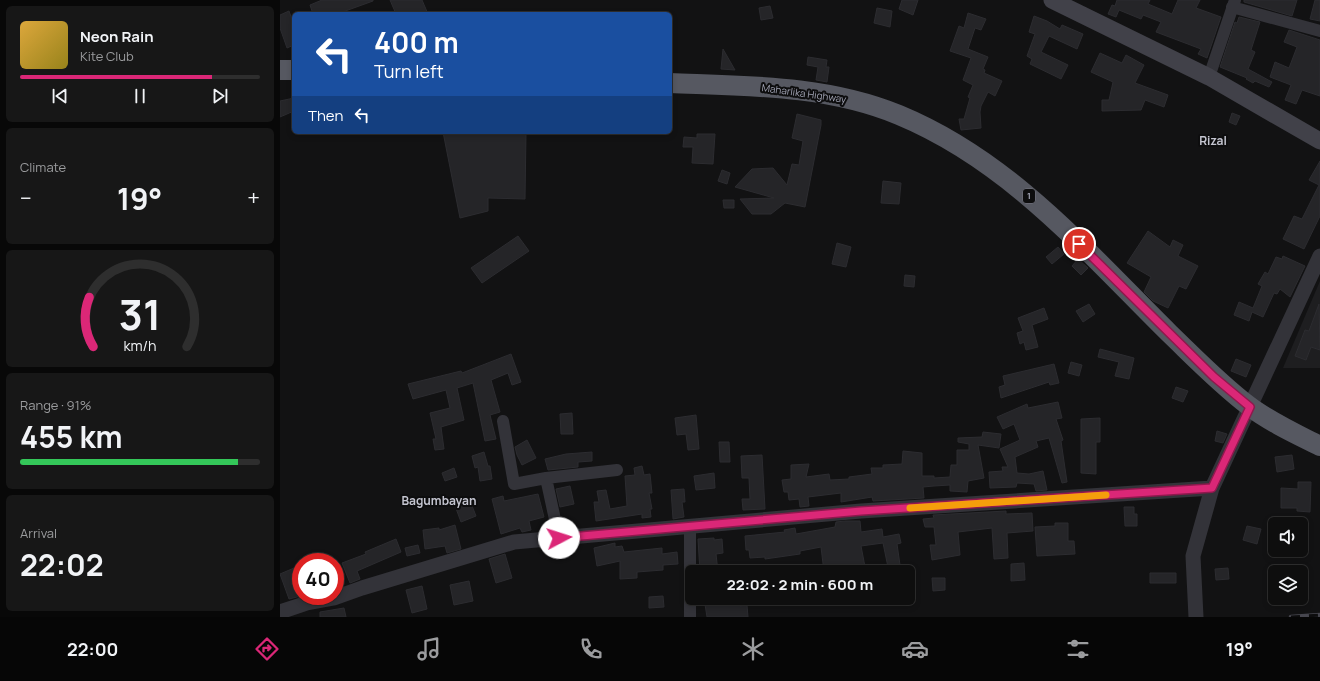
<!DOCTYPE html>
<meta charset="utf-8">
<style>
:root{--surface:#0e0e0e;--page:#171717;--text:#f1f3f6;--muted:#9b9c9e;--line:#2e2e2e;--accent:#db2777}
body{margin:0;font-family:Manrope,sans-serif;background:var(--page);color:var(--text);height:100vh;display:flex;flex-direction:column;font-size:15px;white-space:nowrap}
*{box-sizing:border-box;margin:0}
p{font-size:13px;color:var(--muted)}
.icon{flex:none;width:22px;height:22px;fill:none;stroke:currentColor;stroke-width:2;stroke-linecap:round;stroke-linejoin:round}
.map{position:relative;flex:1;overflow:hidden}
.panel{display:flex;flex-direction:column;gap:6px;padding:6px;background:#080808;width:280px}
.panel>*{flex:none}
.guide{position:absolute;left:12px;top:12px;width:380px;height:122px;border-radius:6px;box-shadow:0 2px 6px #0003,0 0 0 1px var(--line);background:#1a4fa0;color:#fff;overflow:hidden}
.controls{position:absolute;left:988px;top:517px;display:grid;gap:8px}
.controls a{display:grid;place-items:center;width:40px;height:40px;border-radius:6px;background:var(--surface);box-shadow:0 2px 6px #0003,0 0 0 1px var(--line);font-size:20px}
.speed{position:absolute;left:12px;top:553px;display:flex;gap:8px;font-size:20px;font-weight:700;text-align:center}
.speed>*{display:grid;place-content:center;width:52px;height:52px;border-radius:50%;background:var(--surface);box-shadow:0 2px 6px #0003,0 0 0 1px var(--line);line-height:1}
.speed .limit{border:6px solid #d22;background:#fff;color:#111}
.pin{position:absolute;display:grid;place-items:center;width:34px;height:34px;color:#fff;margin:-17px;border:2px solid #fff;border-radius:50%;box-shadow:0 1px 4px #0007}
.me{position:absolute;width:44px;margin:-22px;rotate:85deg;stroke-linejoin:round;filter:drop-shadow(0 0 3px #0008)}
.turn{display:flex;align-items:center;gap:14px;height:84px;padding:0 16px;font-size:18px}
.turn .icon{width:52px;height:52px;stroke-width:2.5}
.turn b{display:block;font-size:28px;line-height:34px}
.then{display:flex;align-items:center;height:38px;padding:0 16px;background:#0003;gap:8px;font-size:15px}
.big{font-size:30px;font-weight:700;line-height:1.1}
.panel .card{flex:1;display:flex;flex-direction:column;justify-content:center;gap:6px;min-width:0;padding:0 14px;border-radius:6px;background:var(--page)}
.panel .dial{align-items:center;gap:0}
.dial svg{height:104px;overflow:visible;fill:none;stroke:var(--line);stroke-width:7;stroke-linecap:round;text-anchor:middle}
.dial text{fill:var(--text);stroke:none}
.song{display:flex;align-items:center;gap:12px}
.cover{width:48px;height:48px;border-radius:6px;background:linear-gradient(135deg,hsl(40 70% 55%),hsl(50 70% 35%))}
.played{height:4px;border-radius:2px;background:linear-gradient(90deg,var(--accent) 80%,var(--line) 80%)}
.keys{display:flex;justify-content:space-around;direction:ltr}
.heat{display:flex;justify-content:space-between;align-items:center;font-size:22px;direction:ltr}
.charge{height:6px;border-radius:3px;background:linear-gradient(90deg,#34c759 91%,var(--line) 0)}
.trip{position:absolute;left:405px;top:565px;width:230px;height:40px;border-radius:6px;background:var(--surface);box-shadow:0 2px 6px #0003,0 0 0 1px var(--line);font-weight:700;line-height:40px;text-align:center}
.dock{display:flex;height:64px;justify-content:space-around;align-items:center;background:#060606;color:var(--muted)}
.dock .icon{width:28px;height:28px}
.dock .current{color:var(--accent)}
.dock b{font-size:18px;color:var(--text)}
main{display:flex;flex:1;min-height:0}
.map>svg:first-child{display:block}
.built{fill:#1e1e20}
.building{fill:#252528;stroke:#2c2c30}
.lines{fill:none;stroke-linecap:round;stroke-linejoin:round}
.minor{stroke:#333339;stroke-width:12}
.tertiary{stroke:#333339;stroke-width:15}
.secondary{stroke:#414149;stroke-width:17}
.trunk{stroke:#565861;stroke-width:20}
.rail-casing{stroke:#46464e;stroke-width:4.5}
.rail{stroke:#0d0d0e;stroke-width:3;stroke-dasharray:9;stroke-linecap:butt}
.route-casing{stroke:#8e194d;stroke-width:10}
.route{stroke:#db2777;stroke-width:7}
.slow{stroke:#f59e0b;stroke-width:7}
.labels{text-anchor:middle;stroke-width:4;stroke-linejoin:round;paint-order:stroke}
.shield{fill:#0d0d0e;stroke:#767783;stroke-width:1}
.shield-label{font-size:9px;font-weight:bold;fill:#a3a5b5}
.street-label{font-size:10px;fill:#a3a5b5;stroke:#0d0d0e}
.quarter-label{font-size:12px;font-weight:bold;fill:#c4c5d0;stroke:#0d0d0e}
</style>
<main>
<section class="panel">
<div class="card">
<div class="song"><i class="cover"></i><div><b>Neon Rain</b><p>Kite Club</p></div></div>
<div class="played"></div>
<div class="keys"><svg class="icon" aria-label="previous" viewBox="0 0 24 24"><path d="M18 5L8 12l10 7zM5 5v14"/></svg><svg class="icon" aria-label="pause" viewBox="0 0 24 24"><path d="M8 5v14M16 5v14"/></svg><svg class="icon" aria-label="next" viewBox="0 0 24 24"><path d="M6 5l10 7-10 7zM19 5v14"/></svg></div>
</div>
<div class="card"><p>Climate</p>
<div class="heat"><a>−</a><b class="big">19°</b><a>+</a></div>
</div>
<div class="card dial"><svg viewBox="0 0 100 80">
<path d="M14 69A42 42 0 1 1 86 69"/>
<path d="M14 69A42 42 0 0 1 11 31" stroke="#db2777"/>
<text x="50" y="56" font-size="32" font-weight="700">31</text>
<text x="50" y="72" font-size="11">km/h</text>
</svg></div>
<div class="card"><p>Range · 91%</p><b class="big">455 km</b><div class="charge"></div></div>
<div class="card"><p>Arrival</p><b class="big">22:02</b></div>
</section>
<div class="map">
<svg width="1040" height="617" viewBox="0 0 1040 617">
<rect width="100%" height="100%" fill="#121213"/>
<path class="built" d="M1040,281V368H1003Z"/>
<path class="building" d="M42,0H93V1L57,14H33L30,5Z
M110,0H142L148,14H116Z
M622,0H638L633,15L619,9Z
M837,0H870L868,4L892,14L898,0H920L916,8L941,17L927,58L918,54L921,49L876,32L881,22L863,15L861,19L839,10L836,17L828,14L832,5L835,6Z
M964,0H1017L1012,16L964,2Z
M1035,0H1040V21L1030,19Z
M490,6L493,18L481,20L479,8Z
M597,8L612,11L610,27L594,23Z
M9,11L14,25V45L7,48L0,28V15Z
M688,13L706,19L701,30L695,28L688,49L708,57L703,69L705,70L704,73L722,81L715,96L708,92L701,106L700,112L701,128L681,130L679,119H684L690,98L688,97L693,85L683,80L691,58L670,51L679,26L684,28Z
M754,16L767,21L780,29L782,25L803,34L797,49L769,36L761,52L788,65L781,79L750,64L752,59L747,56L755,34L749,32Z
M959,17L980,22L971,50L975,52L968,69L992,82L989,87L975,81L973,83L966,79L967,78L940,67L955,22L957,23Z
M1009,30L1040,40V96L1022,90L1016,104L1005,100L1011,85L990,77L995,62L1009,68L1017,47L1004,42Z
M443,49L455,70L441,69Z
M820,53L842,63L846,55L864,65L855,83L888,95L884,107L865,100L861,110L822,111V100H829L833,82L811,72Z
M528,57L547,60L546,67H549L547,82L536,80L538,67L527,65Z
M14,98V111L0,117V101Z
M952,113L960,116L956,125L949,122Z
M517,114L541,120V125L525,207L505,203L491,214H472L460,199L494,198L455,187L472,169L493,168L507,185L512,164L519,165L523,141L512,138Z
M163,132H246L245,199L208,198V211L180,218Z
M417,134H435L433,164L412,163L413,147H403L404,137L417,138Z
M1040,161V216L1024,249L1003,239L1014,216L1022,219L1039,185L1029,180Z
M442,170L450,173L447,184L438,181Z
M603,181L621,183L619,204L601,203Z
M443,200H454V208H444Z
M868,231L890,247L893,240L903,245L898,256L918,266L906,289L899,286L888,308L873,301L864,292L871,277L847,263Z
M238,236L249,251L202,283L191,268Z
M557,243L571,247L566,267L552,264Z
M778,247L784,254L772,264L766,257Z
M1003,256L1025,266L1010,297L1000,289L997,294L994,293L983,317L972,312L969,321L954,315L959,302L973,308L982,286L978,284L985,272L988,274L996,257L1002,259Z
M798,259L808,268L801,275L792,266Z
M625,275L635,276L634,287L624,286Z
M809,304L815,314L803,322L796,311Z
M1039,304L1040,350L1031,347L1026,360L1015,356L1025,330L1029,331Z
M764,308L768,319L752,325L758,347L746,350L744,342L740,344L737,333L743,331L738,318Z
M820,349L854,358L849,379L835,376L839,362L818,357Z
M231,354L241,382L232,385L228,373L211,380L220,412L210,415L216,439L205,441L193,383L177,388L184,420L161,427L164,449L155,450L153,439H156L150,413L170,408L166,390L133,399L128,384L181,371L182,373Z
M956,359L971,365L966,377L951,371Z
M791,362L802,365L799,376L788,373Z
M774,364L779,383L770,385L769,382L721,398L719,387L725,385L723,376Z
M896,387L908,391L903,402L892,398Z
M778,402L782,418L776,419L783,440L781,441L787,482L782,483L769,438L756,441L758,447L735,457L737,473L749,474L763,471L767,490L756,491L754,484L737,483L736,487L710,488L709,472L723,471L722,467H728L720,449L740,440L734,424L723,429L717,417L747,404L748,408Z
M292,413L293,434H281L280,414Z
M416,415L419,449L408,450L406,434L397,435L395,418Z
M820,418V442H816V474L801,473V419Z
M937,431L947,434L943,443L935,441Z
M703,432L721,434L719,448L698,445L704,478L688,481L687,492L670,491V485L654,486L643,487L644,498L593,501L592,497L561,502V493L528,497L529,506L520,507L519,499L509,500L508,492H504L502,480L511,479V465L529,464L526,477L549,474L550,480L569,479V477L592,474L591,468H603V465L622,464L623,451L642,453V476H654V478L670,477L671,465H677V450H689V444L678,442V438L702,437Z
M247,440L256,458L242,465L237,455L235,447Z
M439,442H449L450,462H440Z
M204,452L208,466H210L212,479L200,481L198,467L195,468L192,456Z
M312,452V461L298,462V467L268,470L265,459L286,454Z
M482,455L485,509L463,510L462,499H470L469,478H462L461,456Z
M1012,455L1014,469L997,472L995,457Z
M362,466L364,475L370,474L372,493H369L372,509H370L371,517L362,518V514L316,521L314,502H319L317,491L326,490L330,509L347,506L345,476L355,475L354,468Z
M174,468L177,477L165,481L162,473Z
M434,473L435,488L416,490L414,476Z
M1018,482H1031L1030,512L1017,511V508H1001V488L1018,489Z
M290,486L294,504L280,507L276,489Z
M404,489L405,502H402L404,517L393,519L391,490Z
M258,494L264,517L249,521L251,530L242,532L240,528L221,534L212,499L223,496L224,501Z
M189,498L196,516L181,522L174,503Z
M844,507H854V514H857V526H845Z
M726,511V514L752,513L753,531L727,533L728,558L714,559L712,528L678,532L680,555L652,560L650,545H656L654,527H645L643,519L654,518L653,515Z
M565,521H580L581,532L602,529L603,537L619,534L621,543L617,544L621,572H609L603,543L581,546L586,572H544L541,547L520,551V554L485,559V557L470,558L469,550H466L465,536L505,532L504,530L515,528L516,534L555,527L556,522Z
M775,523H788V541H794L795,554L757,556L755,527L775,526Z
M175,525L181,549L167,553L165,546L145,549L143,530L159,528V530Z
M967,526L981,529L977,544L963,540Z
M434,538V540L442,539L443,553L436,554L438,572H420L418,539Z
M116,539L121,552L77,571L80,579L70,583L62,563L86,554L85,552Z
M335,543V547L342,546L344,552L382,548V554L397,552L398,564L383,565V570L357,572V578L340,579V561L317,566L314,548Z
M138,545L140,553L127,556L125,548Z
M225,554L232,578L216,583L209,559Z
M744,563L745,580L731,581V564Z
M14,568L15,571L21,569V596L9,599L0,574Z
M948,568L949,579L936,580L935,569Z
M870,573H896V583H870Z
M652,578H665V590L653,591Z
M189,581L193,601L174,605L170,585Z
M142,586L147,609L132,613L126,590Z
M383,596L384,607L369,608V597Z
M424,598H459L460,606L467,605L468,617H427Z
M64,608L66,617H40V612Z"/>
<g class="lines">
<path class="minor" d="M952,7L1040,31
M929,77L955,0
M223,421L234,484L266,478L279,538
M266,478L337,470
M410,617V526"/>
<path class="tertiary" d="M0,612L27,603L54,598L82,588L234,542L581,511L932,488
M916,617L913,556L932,488L1040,256"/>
<path class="secondary" d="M772,0L929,77L1040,141"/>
<path class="trunk" d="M0,70H14
M390,83C467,86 547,85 619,115C730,161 806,251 889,333C915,358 940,384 969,406C990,422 1016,434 1040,446"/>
<defs>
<path id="rail" d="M1011,617L1040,615"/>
</defs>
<use href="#rail" class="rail-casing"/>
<use href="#rail" class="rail"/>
</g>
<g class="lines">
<defs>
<path id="route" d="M279,538L581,511L932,488L970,407L934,377L799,244"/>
</defs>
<use href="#route" class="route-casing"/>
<use href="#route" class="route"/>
<path class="slow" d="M630,508L826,495"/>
</g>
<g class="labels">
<rect class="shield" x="743" y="189" width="12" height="14" rx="3"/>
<g class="shield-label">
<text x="749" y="199">1</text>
</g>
<g class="street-label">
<text transform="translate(524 93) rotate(8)" y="4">Maharlika Highway</text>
</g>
<g class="quarter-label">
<text x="933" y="145">Rizal</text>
<text x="159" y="505">Bagumbayan</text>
</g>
</g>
</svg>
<div class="controls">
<a><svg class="icon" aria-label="sound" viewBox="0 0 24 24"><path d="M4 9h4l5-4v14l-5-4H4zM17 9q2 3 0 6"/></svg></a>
<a><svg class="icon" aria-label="layers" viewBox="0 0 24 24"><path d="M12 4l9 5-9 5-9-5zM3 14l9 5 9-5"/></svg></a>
</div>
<div class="speed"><div class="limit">40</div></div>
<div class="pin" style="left:799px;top:244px;background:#d93025"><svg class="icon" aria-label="arrive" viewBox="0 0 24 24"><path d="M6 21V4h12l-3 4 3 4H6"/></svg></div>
<svg class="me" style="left:279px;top:538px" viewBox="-20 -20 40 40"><circle r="19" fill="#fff"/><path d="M0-13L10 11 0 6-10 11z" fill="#db2777"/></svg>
<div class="trip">22:02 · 2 min · 600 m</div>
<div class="guide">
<div class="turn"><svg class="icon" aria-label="left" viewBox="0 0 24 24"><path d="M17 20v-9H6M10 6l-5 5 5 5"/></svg><div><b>400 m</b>Turn left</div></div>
<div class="then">Then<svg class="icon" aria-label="left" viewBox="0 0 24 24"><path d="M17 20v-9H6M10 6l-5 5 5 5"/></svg></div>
</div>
</div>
</main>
<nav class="dock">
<b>22:00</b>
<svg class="icon current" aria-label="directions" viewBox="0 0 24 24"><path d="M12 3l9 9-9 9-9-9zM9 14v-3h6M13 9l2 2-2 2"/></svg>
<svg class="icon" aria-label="music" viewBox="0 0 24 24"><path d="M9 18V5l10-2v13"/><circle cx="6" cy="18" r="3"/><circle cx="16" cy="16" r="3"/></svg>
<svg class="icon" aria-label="phone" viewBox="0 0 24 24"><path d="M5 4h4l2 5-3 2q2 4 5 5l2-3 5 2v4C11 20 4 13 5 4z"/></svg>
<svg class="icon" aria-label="climate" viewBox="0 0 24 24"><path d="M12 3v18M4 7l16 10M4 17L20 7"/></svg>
<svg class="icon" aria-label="car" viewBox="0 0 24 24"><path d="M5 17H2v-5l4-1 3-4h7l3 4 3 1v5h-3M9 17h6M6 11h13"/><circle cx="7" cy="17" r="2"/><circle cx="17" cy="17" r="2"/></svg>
<svg class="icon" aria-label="filters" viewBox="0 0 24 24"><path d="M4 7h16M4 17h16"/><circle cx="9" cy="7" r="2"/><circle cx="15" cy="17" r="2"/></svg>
<b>19°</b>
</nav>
